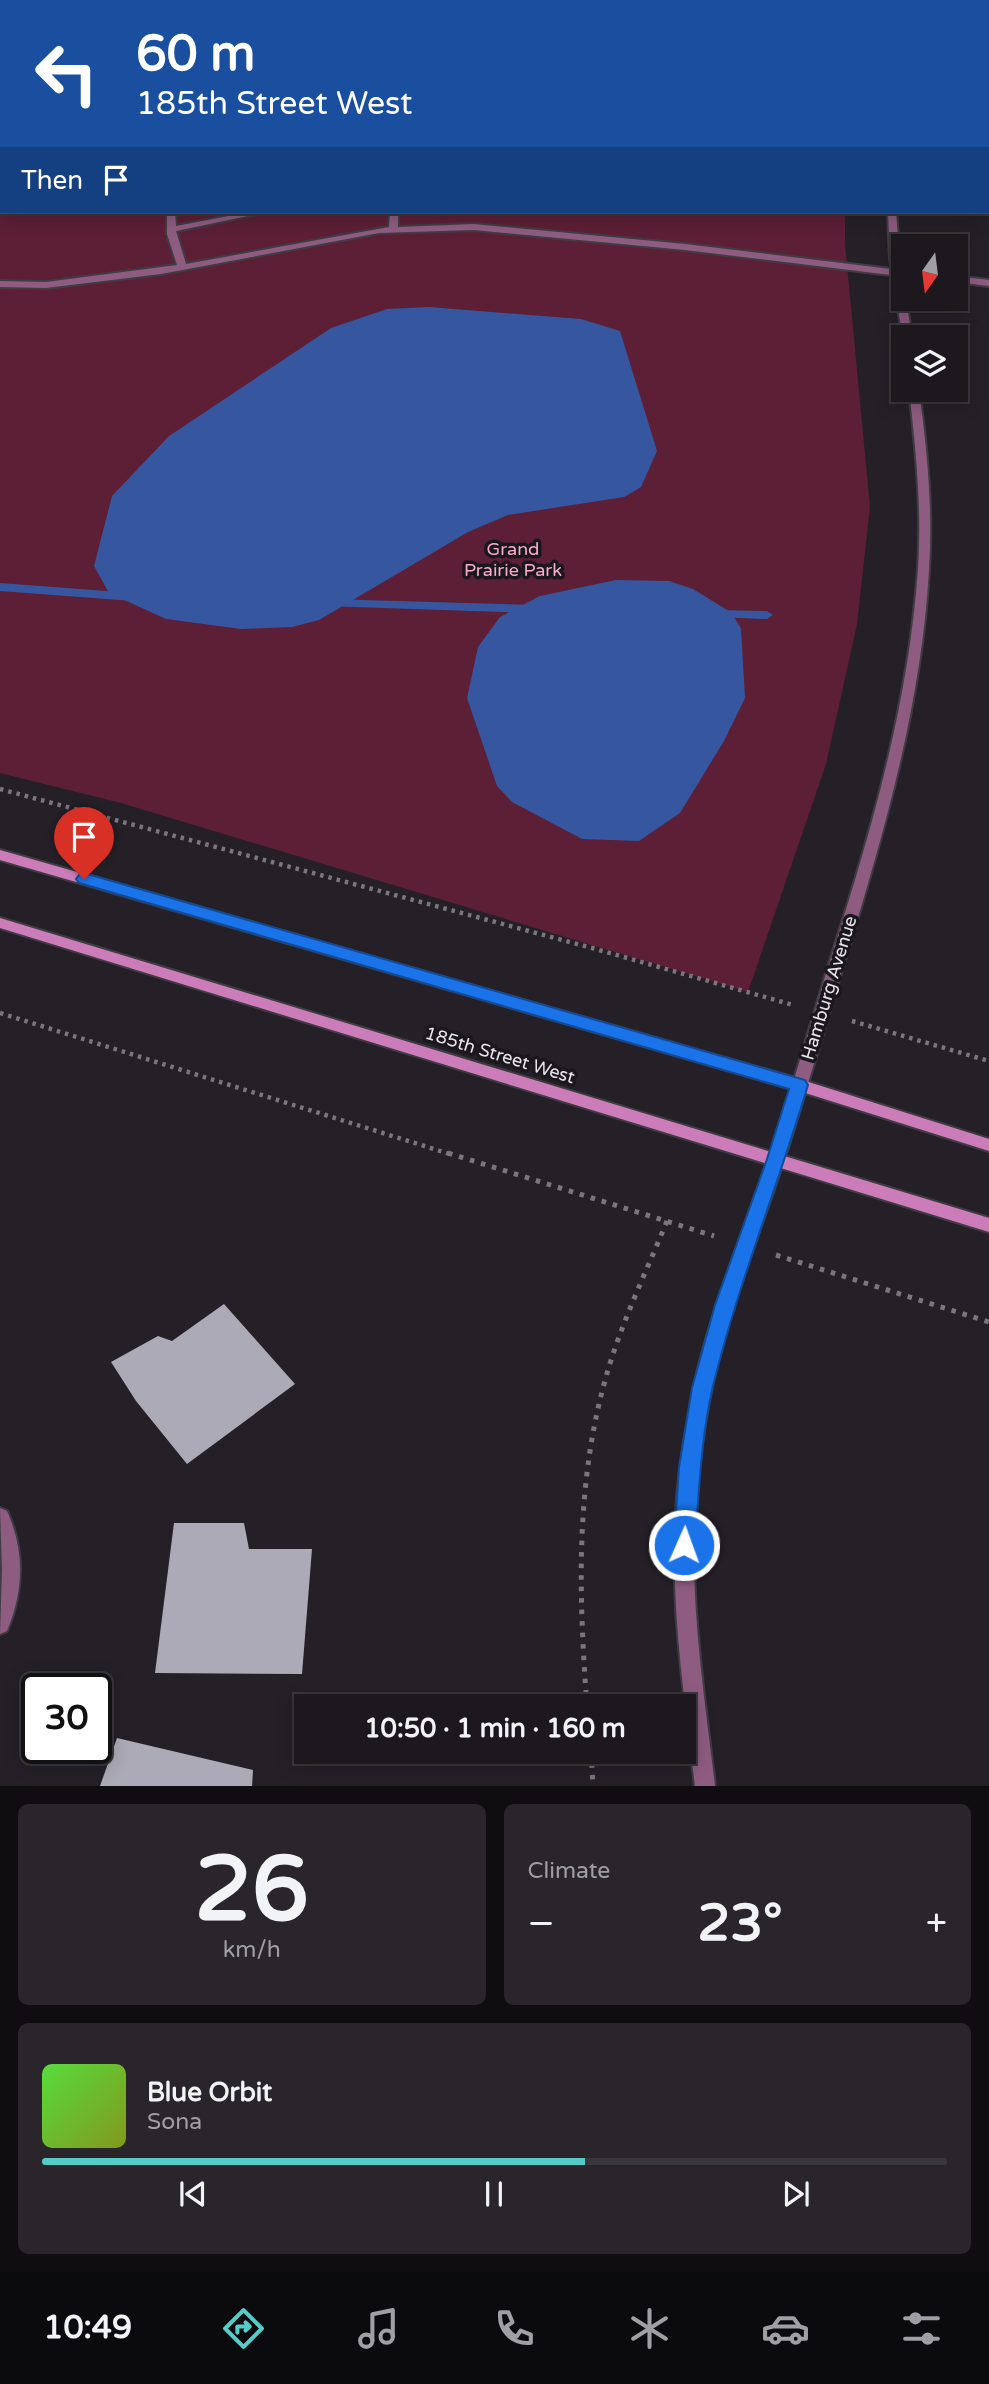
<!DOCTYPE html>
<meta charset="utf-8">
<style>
:root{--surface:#1c181e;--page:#29252b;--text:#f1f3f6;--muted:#a0a0a4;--line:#3a373c;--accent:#54cdc8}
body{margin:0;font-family:"Varela Round",sans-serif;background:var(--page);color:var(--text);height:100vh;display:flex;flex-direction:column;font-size:26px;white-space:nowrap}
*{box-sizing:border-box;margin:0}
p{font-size:23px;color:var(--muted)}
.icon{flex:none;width:38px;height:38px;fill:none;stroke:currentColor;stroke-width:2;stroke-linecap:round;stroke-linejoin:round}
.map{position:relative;height:1786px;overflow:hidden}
.panel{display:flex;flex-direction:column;gap:18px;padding:18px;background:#0f0d10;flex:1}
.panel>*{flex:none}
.top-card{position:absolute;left:0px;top:0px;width:990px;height:214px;box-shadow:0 4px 18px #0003,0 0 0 2px var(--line);background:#1a4fa0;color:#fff;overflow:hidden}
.needle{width:46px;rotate:194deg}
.buttons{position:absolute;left:891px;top:234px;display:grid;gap:14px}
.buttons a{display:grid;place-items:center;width:77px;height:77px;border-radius:0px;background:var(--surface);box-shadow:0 4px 18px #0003,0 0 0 2px var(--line);font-size:35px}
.speed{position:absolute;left:21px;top:1673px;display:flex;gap:14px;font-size:35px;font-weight:700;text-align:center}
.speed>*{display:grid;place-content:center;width:91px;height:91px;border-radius:50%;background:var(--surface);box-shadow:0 4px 18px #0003,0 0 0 2px var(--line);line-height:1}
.speed .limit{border:4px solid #111;border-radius:10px;background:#fff;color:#111}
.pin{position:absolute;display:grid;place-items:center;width:60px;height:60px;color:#fff;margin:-72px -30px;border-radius:50% 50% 50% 0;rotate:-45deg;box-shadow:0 0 7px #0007}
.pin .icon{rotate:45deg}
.me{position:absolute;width:77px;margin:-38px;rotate:2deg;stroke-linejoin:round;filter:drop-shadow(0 0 5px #0008)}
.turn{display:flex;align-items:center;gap:24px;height:147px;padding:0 21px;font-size:32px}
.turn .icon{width:91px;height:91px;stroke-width:2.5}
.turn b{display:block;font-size:49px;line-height:60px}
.then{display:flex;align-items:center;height:66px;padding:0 21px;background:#0003;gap:14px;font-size:26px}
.big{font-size:52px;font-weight:700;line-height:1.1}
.panel .tile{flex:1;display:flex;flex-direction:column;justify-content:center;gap:10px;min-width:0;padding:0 24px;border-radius:10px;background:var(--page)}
.panel .dial{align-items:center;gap:0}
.dial b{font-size:91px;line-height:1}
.song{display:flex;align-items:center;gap:21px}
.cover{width:84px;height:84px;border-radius:10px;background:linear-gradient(135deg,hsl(110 70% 55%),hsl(70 70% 35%))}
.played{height:7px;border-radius:4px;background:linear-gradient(90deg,var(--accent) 60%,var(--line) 60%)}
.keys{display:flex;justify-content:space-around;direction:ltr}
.heat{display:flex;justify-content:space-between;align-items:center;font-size:38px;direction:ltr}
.panel .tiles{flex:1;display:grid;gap:18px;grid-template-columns:1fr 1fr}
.tile:last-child{grid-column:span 2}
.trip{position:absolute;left:294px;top:1694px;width:402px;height:70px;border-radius:0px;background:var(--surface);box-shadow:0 4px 18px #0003,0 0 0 2px var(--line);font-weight:700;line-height:70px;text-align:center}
.menu{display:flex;height:112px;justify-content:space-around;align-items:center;background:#0b0a0c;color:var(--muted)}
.menu .icon{width:49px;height:49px}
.menu .on{color:var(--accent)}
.menu b{font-size:32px;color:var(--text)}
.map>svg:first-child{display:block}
.green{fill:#5c1f35}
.water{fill:#36579f}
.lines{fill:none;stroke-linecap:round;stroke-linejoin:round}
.stream{fill:#36579f;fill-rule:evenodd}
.building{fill:#abaab6}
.lane-casing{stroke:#403c43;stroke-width:4}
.street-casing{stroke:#403c43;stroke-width:4}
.secondary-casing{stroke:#403c43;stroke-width:4}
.path-far1{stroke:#7a767d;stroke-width:4.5;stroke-dasharray:3.5 5;stroke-linecap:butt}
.path{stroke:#7a767d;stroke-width:5;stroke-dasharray:4.5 7;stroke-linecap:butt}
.lane{fill:#8e5c81;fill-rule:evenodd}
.street{fill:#8e5c81;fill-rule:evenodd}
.secondary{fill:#cc7cb8;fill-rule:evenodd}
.route{fill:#1a73e8;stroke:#114b97;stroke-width:2}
.labels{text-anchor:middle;stroke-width:7;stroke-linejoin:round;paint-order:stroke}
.park-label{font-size:18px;fill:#faaec4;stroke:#1b171e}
.street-label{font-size:18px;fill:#e8e5ea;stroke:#1b171e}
</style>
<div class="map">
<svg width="989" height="1786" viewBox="0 0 989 1786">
<rect width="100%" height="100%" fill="#252028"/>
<path class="green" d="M0,0H888L2,2V212H845V244L870,507L857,624L826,764L748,992L121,803L0,773Z"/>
<path class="water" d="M429,307L581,319L620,331L657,451L641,487L624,497L508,515L468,532L319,620L292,627L241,629L166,619L109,593L94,566L112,496L169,436L331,328L387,309Z
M616,580L669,581L693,589L732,613L741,629L745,698L724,741L680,813L639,841L582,839L512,802L497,786L467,698L478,647L500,617L540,596Z"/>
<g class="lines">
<path class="stream" d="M0,583L133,593L139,597L133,601L0,591Z
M328,599L535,605L541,609L535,613L324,606L322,603Z
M716,610L767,611L773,615L767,619L712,617V611Z"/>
</g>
<path class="building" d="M224,1304L295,1384L187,1464L136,1401L111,1362L158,1336L172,1341Z
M174,1523H244L249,1549H312L302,1674L155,1673Z
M117,1738L253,1770L252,1786H100Z"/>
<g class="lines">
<defs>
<path id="lane" d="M167,212H175L176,226L250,212H267L176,231L186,264L389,227L390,212H398V227L474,224L685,244L899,270L903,274L899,276L685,250L474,230L379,233L161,274L46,288L0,287V281L46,282L177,265L167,234Z"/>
<path id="street" d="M924,0H932V2H924Z
M888,212H896L903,299H906L912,338L903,339L890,259Z
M956,276L989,280V286L956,282Z
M909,390H919C927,450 933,509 929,569C922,701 885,829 847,954C826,1023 806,1092 784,1160C765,1217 743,1273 726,1330C714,1371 706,1414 700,1457C684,1566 702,1677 715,1786H695C682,1679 665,1570 681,1463C687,1419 695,1373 709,1330C726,1272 749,1217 768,1160C791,1092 811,1023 832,954C872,829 909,701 918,569C922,510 916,450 909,390Z
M0,1508L7,1511C25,1551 24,1590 7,1631L0,1634L2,1570Z"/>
<path id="secondary" d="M0,850L799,1079L989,1139V1151L799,1091L0,860Z
M0,918L989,1218V1232L0,928Z"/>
</defs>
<use href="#lane" class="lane-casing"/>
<use href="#street" class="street-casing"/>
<use href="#secondary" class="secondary-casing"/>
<path class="path-far1" d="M0,789L592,948L793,1005
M0,1013L453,1155
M852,1021L989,1061"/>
<path class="path" d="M448,1153L714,1236
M776,1255L989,1322
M587,1706C578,1587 575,1469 613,1354C628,1309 649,1265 667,1221
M591,1752L593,1786"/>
<use href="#lane" class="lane"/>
<use href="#street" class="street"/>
<use href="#secondary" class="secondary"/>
</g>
<path class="route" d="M84,873L805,1080L808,1085C778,1186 738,1284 713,1386C701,1437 699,1492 695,1545L692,1552L684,1555L677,1552L674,1545L679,1467L692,1388L715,1305L767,1159L789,1089L79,883L76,879L79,875Z"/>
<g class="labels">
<g class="park-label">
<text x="513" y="555">Grand<tspan x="513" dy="21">Prairie Park</tspan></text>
</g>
<g class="street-label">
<text transform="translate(829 988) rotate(-73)" y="6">Hamburg Avenue</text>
<text transform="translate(500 1055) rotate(17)" y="6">185th Street West</text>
</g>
</g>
</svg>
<div class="buttons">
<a><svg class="needle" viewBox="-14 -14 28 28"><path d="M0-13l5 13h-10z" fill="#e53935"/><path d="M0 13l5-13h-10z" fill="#a0a0a4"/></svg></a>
<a><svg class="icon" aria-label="layers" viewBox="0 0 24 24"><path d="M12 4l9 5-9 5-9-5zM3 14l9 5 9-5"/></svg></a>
</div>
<div class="speed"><div class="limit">30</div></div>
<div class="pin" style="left:84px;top:879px;background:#d93025"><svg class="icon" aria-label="arrive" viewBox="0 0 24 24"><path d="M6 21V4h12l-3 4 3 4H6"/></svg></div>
<svg class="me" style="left:684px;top:1545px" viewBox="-20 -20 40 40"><circle r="17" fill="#1a73e8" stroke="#fff" stroke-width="3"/><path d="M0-11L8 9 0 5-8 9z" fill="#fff"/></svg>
<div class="trip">10:50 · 1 min · 160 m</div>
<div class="top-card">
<div class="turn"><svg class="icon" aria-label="left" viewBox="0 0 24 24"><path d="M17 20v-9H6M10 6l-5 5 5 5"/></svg><div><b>60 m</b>185th Street West</div></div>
<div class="then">Then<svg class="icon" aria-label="arrive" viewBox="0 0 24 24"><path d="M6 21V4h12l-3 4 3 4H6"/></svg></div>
</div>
</div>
<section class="panel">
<div class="tiles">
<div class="tile dial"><b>26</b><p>km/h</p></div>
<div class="tile"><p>Climate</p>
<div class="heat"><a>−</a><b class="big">23°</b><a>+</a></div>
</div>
<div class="tile">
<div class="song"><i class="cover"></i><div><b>Blue Orbit</b><p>Sona</p></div></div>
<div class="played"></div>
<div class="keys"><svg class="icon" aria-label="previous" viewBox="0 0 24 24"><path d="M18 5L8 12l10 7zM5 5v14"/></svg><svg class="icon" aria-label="pause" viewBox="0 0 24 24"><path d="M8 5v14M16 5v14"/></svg><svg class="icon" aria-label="next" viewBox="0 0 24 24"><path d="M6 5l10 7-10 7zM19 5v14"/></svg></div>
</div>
</div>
</section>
<nav class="menu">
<b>10:49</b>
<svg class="icon on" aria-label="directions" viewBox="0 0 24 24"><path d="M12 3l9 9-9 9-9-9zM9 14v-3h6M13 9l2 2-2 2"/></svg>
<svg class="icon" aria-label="music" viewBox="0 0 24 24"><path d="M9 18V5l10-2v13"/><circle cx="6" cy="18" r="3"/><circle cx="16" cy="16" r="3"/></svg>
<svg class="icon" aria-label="phone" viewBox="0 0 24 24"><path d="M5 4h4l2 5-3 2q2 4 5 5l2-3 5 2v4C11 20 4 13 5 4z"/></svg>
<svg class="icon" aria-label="climate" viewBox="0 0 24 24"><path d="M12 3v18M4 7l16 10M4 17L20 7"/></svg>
<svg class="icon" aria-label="car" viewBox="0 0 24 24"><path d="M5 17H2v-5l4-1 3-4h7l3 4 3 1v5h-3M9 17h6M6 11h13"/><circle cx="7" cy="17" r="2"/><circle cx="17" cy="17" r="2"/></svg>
<svg class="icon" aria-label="filters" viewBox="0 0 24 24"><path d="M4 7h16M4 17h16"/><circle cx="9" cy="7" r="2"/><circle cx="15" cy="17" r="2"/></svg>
</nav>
